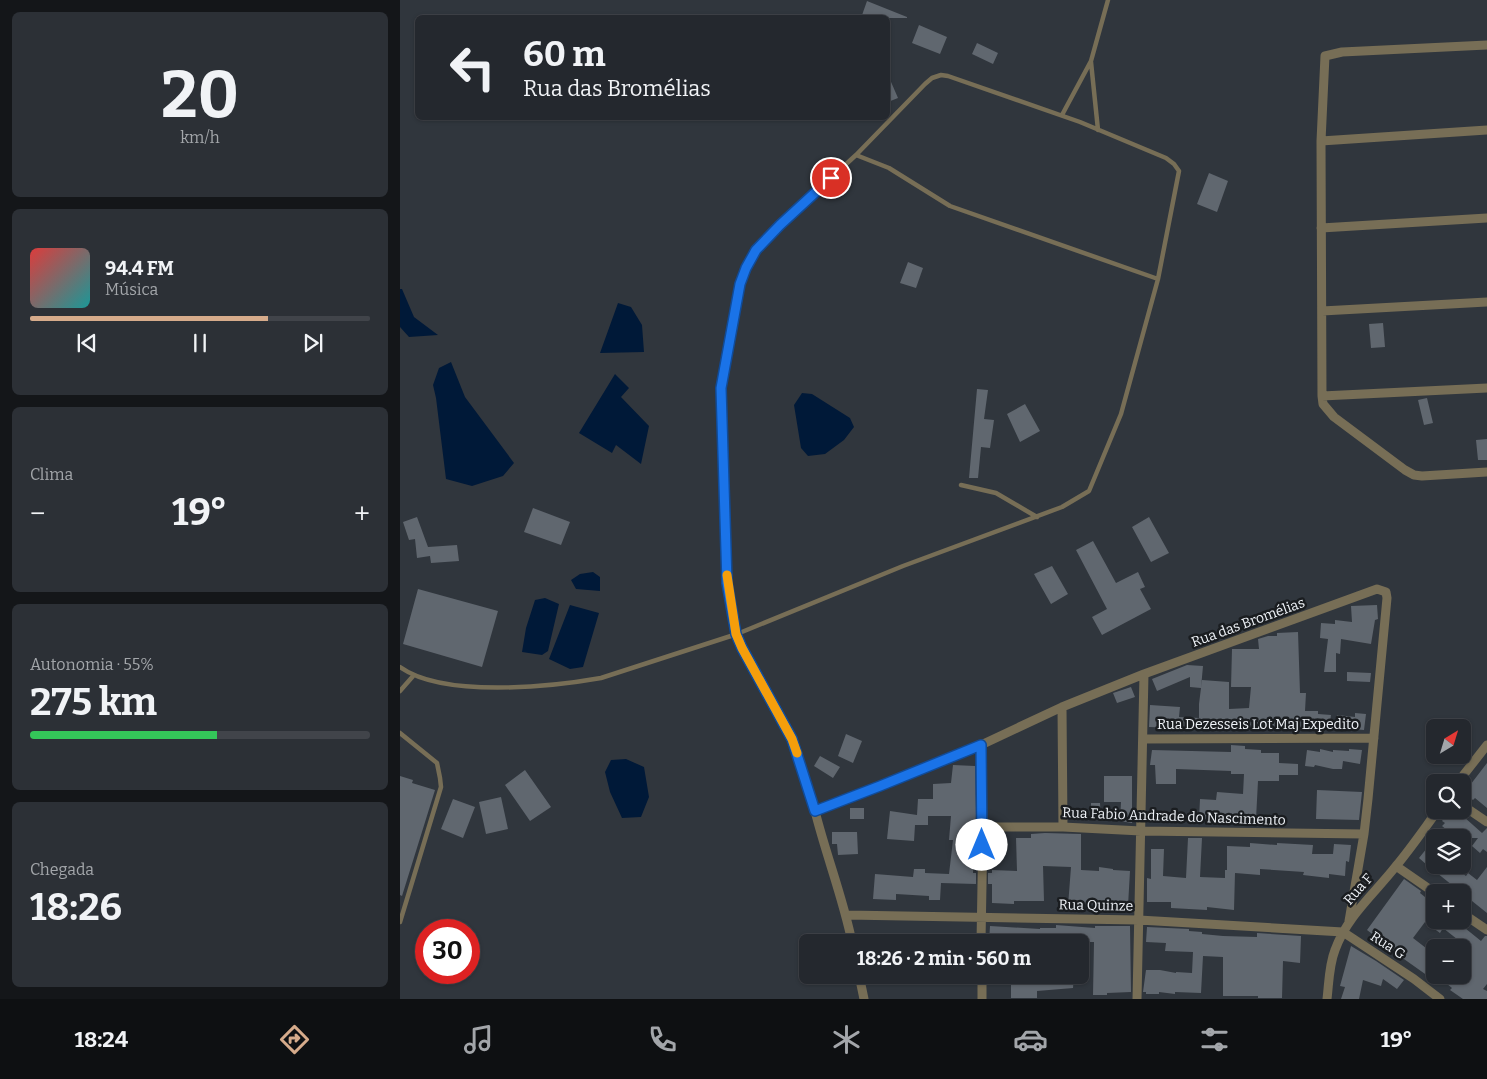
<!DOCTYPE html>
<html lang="pt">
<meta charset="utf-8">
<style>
:root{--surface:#24282e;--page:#2c3036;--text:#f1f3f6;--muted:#a3a6aa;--line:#41444a;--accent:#d6ab8b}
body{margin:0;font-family:Bitter,serif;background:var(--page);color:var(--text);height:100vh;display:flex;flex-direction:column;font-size:19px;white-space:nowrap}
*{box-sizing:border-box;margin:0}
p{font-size:16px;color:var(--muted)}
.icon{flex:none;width:28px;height:28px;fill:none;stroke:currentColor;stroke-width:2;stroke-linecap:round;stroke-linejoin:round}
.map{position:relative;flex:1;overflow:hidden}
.side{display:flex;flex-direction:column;gap:12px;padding:12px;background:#141619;width:400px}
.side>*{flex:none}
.top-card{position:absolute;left:15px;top:15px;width:475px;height:105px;border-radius:8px;box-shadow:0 1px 4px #0004,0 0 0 1px var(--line);background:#24282e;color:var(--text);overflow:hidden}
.needle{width:32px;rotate:38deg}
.buttons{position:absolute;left:1026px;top:719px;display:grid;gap:10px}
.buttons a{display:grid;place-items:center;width:45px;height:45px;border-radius:8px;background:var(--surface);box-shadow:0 1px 4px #0004,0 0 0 1px var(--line);font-size:25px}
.speed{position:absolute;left:15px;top:919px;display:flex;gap:10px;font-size:25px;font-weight:700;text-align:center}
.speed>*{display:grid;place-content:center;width:65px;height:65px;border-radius:50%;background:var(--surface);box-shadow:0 1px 4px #0004,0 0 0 1px var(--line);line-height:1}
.speed .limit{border:8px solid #d22;background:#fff;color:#111}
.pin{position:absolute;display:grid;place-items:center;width:42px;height:42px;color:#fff;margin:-21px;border:2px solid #fff;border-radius:50%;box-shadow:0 1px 5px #0007}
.me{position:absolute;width:55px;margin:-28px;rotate:0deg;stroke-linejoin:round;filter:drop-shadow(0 0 4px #0008)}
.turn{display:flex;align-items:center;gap:18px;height:105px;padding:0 25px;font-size:22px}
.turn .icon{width:65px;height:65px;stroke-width:2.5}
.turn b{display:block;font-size:35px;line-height:42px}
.big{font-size:38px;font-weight:700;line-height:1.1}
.side .tile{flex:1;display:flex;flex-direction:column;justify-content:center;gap:8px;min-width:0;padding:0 18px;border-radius:8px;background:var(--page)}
.side .dial{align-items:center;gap:0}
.dial b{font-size:65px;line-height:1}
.song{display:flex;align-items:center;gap:15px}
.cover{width:60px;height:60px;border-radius:8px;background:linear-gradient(135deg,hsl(0 70% 55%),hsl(180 70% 35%))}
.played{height:5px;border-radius:2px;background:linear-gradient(90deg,var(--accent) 70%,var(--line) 70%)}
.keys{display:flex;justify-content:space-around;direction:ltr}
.heat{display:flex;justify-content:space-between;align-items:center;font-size:28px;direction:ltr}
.charge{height:8px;border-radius:4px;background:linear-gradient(90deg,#34c759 55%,var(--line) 0)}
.trip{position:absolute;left:399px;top:934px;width:290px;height:50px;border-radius:8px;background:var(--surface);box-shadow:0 1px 4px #0004,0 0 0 1px var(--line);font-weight:700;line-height:50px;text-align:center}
.menu{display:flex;height:80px;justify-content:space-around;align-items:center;background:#0e1012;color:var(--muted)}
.menu .icon{width:35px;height:35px}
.menu .current{color:var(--accent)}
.menu b{font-size:22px;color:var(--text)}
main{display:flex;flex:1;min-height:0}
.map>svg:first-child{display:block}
.water{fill:#001938}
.building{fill:#60676f}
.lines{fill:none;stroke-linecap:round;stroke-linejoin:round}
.service{stroke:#776e56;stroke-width:4.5}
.minor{stroke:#776e56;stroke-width:9}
.route-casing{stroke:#114b97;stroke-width:12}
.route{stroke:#1a73e8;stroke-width:9}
.slow{stroke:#f59e0b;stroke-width:9}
.labels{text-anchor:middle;stroke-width:5;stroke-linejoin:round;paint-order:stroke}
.street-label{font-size:14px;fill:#f0f4f9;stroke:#1a1d20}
</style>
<main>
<section class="side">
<div class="tile dial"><b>20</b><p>km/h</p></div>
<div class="tile">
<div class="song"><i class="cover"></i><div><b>94.4 FM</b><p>Música</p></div></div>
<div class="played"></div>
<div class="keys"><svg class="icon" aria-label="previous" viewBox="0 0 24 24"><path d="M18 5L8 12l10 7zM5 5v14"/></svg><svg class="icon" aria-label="pause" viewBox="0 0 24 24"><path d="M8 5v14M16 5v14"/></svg><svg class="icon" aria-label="next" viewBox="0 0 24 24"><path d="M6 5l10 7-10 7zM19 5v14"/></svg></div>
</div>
<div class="tile"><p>Clima</p>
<div class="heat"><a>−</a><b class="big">19°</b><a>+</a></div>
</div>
<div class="tile"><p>Autonomia · 55%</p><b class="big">275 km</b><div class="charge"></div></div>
<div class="tile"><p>Chegada</p><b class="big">18:26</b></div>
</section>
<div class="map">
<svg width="1087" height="999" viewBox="0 0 1087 999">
<rect width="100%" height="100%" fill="#30363d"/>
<path class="water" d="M0,289H2L14,317L38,335L9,337L0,327Z
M218,303L231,307L242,325L244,352L200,353Z
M51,362L65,397L114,463L103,476L72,486L46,479L36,398L33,385L39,368Z
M215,374L229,388L221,397L249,426L241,464L216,445L212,453L179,433Z
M402,393L412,394L450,418L454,427L444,440L425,454L408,456L401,448L394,405Z
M193,572L200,577V591L176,589L171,580L180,574Z
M145,598L159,604L148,651L142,655L122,652L126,628L135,600Z
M170,605L199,613L183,667L170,669L149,659Z
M226,759L244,767L249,797L241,817L222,818L210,792L205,772L211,760Z"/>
<path class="building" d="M467,1L507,17V18H461Z
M519,25L547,37L540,54L512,43Z
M577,43L598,53L593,64L572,54Z
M488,75L498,98L488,102Z
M809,173L828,181L817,212L797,204Z
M508,262L523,268L516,288L500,283Z
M983,323L985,347L971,348L969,324Z
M577,389L588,390L584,419L594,420L590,448L581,447L578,478H569Z
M1027,398L1033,423L1024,425L1018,400Z
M625,404L640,431L620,442L607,414Z
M1087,439V460H1078L1076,440Z
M133,508L170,522L161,545L124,532Z
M17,517L28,547L57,545L59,561L31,563L30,556L17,558L15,539L9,540L3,522Z
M749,517L769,553L751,562L732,527Z
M693,541L716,583L738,572L745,587L740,589L751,609L702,635L692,617L707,609L676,550Z
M652,566L668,594L651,604L634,574Z
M18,589L98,611L82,667L3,644Z
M977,605L978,619L975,620L971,644L941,639L940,654L936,653V672H924L928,639L920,638L921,623L935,624V620L952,622L951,606Z
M898,632L900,693H906L905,711H918V714L931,715L929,730L901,728V730L890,728V731L856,729L837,727L836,720H814V729L749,727L750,705L780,707L779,717L799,718V704L802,680L829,682V709L849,708L851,687H831L832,649H859L858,639L868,636H877V633Z
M787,665L803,666L801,688L790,687V677L757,691L752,679Z
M947,672L971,673L970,682L947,681Z
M731,687L735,697L717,703L713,693Z
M955,713L966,714L964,730L953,729L954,726L936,723L937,715L955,717Z
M446,734L462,741L453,763L438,756Z
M831,745L845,746V749L861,750V753H879V763L898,764V775H879V781H858L856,819L826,817L825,819H799L800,799L816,800L817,792L843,794L844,774H831V771L776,769V784H756L755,765H750L752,750L831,752Z
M920,749L933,752V750L949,751V749L962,750L960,764L943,761L942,769H933L915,765L914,767L905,766L907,750L920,752Z
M420,756L440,767L433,778L414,766Z
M1087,763V808L1075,798L1073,800L1064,793Z
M553,765L575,766L576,815L573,873H576V884L541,883L540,900H529V896L496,894V900L473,899L475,874L513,877L514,869H525V873L549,874L553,840H549L551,816H528V825H515L514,841L487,839L490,811L517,815L518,799H533V784L551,783Z
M125,770L151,807L130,821L105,785Z
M0,776L13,780L12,783L35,790L2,896L0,895Z
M704,776H732V823L720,821L721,802H704Z
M917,790L962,792L959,820L916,819Z
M101,797L108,829L86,834L79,802Z
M53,799L75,807L63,838L41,829Z
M691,803H700L701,819L691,820Z
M450,808H464V819H450Z
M1050,810L1063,819L1064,817L1082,833L1087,828V852L1083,849L1080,853L1072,846L1078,838H1057L1042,826L1045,823L1042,821Z
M432,832H457L458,854L438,855L437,844H432Z
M645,833L681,834V870L699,871V867L713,869V870L730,871L728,906H713V902L696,901V904L668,906L671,867L643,866L644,901H614V904L592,903V884H588V873H592V870L617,871L616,838H631V834Z
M788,838H802L800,877L825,878V870H827V846L850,847V843L877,845V843L913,845L912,854H933L934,844L951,845L949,862L946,861L945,876L929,874V878L903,875L904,872L860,869V875L835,873L834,910L807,907V910L771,908V902H747V878L751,879V849H764L763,876L786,878Z
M1035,838V855L1027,865L1019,858Z
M1027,865H1051L1066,876L1068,873L1077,880L1087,867V913Z
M1004,879L1021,891L1020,893L1035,905V920H1055L1081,941L1085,936H1087V984L1083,989L1087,991V999H1063L1050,990L1052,988L1036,975H1062V943L1043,928L1040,933L1025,922L1013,938L1035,955V981L987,947L988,946L967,930Z
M656,925L695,928V926H730L731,992L707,993V995H693L694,942H589L590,926L640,929V928H656Z
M747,927L789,929V931L802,932V934L823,936L857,937V933L901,936L900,963L883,961L882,998H858V996H823V957L803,956L801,993L775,992V994L759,992V994H746V992H743L746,970H760L776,973V972L792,973L793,952L765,951L766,943L746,942Z
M951,946L976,961L1004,980L997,989L983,979L981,986L963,980L959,999H941L945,987L940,986Z
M611,975H674L673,988L637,991V998H611Z"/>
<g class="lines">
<path class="service" d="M691,62L698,130
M662,115L691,61L708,0
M456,155L489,168L550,206L758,279
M561,485L596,493L637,517
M0,667C43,698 150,687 201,678L337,634L503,566L662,507L689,491L721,414L758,279L779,171L774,164L766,158L680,122L548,76L541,75L532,78L525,84L456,155L380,225L356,250L346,268L340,284L321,388L327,583L337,634L342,649L392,739L415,811
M0,691L14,675
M0,733L37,763L40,778L41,787L0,922"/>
<path class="minor" d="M1087,45L942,52L925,56L921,141L922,396L923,404L934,417L1005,470L1014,475L1022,476L1087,472
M921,141L1087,130
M921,228L1087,218
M922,311L1087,302
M922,396L1087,388
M662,707L663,827
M743,739L974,738
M581,745L583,827L581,942
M1058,782L1087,745
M1062,805L1087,822
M583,827H663L741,831L964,834
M996,866L1035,893
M1062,913L1087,930
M447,915L739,920L943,932L1014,979L1040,999
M452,942C443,898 426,855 415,811L480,786L581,745L662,707L744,674L977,589L986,592L987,598L968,799L964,834L949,921
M459,975L464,999
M582,975V999
M737,999L744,674
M927,999C929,982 929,965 935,950C947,916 975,893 996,866C1011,848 1024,829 1038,810"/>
</g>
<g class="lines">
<defs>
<path id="route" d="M431,178L380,225L356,250L346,268L340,284L321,388L327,583L336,634L342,648L392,739L415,811L480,786L581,745L582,845"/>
</defs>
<use href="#route" class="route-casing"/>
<use href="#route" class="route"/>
<path class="slow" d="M327,575L336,634L342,648L392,739L397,753"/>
</g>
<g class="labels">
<g class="street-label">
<text transform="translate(848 622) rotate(-20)" y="5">Rua das Bromélias</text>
<text x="858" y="729">Rua Dezesseis Lot Maj Expedito</text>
<text transform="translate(774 816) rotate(2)" y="5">Rua Fabio Andrade do Nascimento</text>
<text transform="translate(958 889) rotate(-49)" y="5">Rua F</text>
<text transform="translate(696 905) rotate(1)" y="5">Rua Quinze</text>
<text transform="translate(988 945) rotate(33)" y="5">Rua G</text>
</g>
</g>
</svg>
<div class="buttons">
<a><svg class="needle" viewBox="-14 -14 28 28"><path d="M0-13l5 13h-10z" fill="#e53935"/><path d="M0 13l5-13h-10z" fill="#a3a6aa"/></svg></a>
<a><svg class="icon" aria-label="search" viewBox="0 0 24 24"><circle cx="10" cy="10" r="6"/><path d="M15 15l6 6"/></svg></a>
<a><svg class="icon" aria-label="layers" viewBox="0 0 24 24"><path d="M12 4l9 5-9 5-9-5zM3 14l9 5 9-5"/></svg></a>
<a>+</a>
<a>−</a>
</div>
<div class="speed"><div class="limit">30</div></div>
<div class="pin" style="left:431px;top:178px;background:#d93025"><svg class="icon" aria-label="arrive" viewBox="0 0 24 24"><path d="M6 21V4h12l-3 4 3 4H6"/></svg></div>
<svg class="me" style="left:582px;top:845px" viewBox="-20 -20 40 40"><circle r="19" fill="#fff"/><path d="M0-13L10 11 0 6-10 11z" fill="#1a73e8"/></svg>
<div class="trip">18:26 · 2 min · 560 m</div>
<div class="top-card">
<div class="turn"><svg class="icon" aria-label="left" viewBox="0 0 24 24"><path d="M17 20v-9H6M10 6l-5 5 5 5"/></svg><div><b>60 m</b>Rua das Bromélias</div></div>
</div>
</div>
</main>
<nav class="menu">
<b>18:24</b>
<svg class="icon current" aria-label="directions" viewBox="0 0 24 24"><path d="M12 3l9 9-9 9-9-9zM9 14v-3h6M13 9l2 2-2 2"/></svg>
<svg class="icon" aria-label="music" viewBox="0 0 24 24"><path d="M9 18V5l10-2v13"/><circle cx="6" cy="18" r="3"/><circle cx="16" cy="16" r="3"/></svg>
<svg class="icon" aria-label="phone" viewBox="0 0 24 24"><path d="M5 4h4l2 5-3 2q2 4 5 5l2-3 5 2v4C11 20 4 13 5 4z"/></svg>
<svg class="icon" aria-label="climate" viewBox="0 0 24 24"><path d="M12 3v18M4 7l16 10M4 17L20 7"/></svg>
<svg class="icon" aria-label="car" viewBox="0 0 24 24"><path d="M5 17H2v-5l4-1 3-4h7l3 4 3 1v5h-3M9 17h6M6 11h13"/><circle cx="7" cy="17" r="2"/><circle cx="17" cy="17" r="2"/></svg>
<svg class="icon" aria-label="filters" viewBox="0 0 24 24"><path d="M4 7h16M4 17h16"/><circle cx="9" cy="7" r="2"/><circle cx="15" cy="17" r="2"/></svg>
<b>19°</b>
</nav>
